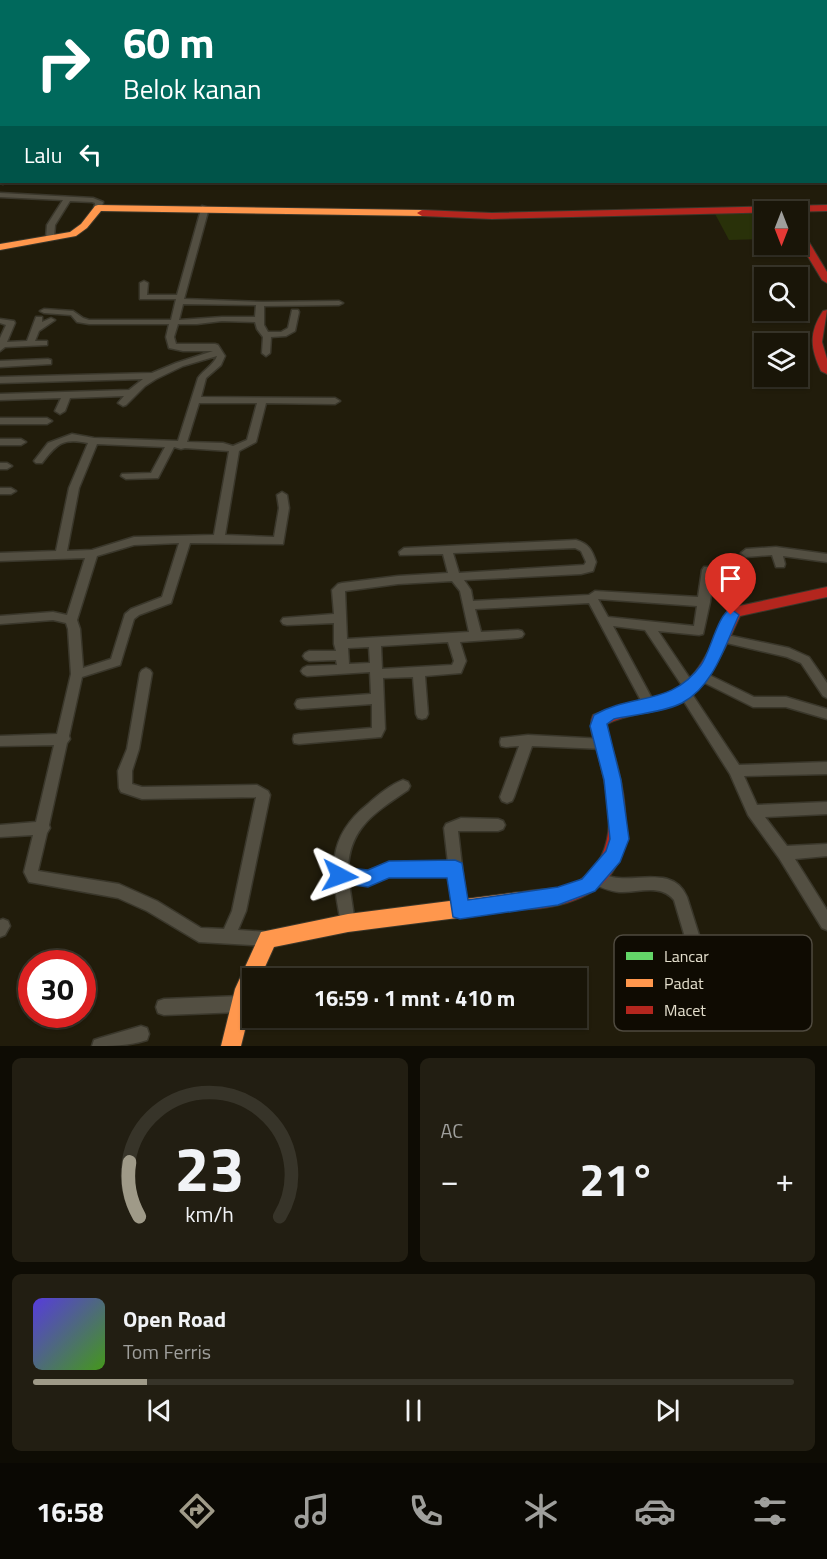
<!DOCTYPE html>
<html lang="id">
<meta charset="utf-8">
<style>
:root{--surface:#191508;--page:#221e12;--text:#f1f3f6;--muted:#9f9f9c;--line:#373429;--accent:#9f9a88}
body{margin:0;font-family:"Titillium Web",sans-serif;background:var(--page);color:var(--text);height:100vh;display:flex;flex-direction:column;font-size:22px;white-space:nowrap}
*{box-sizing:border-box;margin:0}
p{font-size:20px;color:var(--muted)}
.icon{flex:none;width:33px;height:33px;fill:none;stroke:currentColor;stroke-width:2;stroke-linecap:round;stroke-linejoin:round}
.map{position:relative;height:1046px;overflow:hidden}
.details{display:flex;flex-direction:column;gap:12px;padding:12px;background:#0e0c04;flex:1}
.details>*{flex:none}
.top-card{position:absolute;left:0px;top:0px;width:828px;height:183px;box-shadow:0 2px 4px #0004,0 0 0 2px var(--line);background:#00695c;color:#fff;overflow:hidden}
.needle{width:39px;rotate:180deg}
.controls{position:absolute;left:754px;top:201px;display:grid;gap:12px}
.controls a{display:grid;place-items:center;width:54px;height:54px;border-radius:0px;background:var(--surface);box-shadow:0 2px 4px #0004,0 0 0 2px var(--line);font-size:30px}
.speed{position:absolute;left:18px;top:950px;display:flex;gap:12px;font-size:30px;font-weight:700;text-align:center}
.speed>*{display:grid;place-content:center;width:78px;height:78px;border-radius:50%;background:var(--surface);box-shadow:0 2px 4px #0004,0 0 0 2px var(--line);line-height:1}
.speed .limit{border:9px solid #d22;background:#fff;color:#111}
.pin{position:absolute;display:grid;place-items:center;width:51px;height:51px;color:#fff;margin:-62px -26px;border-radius:50% 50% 50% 0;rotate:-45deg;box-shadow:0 0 6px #0007}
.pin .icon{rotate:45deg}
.me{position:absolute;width:66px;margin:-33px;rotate:94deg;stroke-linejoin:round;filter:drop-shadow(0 0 4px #0008)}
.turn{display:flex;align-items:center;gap:21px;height:126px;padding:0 24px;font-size:27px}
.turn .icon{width:78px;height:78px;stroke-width:2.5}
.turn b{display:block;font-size:42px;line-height:51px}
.then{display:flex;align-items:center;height:57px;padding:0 24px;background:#0003;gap:12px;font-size:22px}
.big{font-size:45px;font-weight:700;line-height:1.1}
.details .tile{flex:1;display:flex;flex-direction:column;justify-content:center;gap:9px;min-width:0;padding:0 21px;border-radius:9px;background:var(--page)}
.details .dial{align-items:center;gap:0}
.dial svg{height:156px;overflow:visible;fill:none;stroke:var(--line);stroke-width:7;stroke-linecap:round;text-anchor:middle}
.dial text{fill:var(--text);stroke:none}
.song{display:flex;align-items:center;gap:18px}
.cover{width:72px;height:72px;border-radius:9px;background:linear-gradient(135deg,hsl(250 70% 55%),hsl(100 70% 35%))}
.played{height:6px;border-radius:3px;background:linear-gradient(90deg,var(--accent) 15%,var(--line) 15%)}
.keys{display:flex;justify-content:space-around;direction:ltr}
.heat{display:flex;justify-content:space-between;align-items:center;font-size:33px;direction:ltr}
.details .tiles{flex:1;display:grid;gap:12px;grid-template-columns:1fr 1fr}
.tile:last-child{grid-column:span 2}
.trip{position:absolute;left:242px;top:968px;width:345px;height:60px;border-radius:0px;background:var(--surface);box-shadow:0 2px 4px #0004,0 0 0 2px var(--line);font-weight:700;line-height:60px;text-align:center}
.tab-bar{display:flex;height:96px;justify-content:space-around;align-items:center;background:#0a0803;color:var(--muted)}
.tab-bar .icon{width:42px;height:42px}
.tab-bar .selected{color:var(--accent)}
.tab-bar b{font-size:27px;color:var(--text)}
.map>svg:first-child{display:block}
.green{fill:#293109}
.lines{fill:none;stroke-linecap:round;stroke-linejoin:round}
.stream{stroke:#081618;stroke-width:1.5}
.street-casing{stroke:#3a372b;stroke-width:3}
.fast-casing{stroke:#3a372b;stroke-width:2}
.slow-casing{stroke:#3a372b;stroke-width:2}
.jam-casing{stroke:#3a372b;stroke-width:2}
.street{fill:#534f42;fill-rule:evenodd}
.fast{fill:#63d668;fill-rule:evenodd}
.slow{fill:#ff974d;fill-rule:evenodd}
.jam{fill:#b3261e;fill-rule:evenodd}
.route{fill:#1a73e8;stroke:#114b97;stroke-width:1.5}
.key{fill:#0f0b02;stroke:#4f4a3f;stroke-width:1.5}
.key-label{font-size:16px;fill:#e3decc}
</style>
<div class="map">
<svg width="827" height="1046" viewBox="0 0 827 1046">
<rect width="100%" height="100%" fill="#211c0b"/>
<path class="green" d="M714,212H765V239L729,240Z"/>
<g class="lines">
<path class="stream" d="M215,0L218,2"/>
<defs>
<path id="street" d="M56,0H60L55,2Z
M287,0H292L293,2H288Z
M633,0H637L638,2H633Z
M713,0H717L718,2H713Z
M781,0H785L786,2H781Z
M826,25H827V29H826Z
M827,33V37H826V34Z
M826,46H827V50H826Z
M826,54H827V58H826Z
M0,88H2V92H0Z
M826,91H827V95H826Z
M826,103H827V107H826Z
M826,111H827V116H826Z
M826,127H827V131H826Z
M0,169H2V175H0Z
M0,179L2,182H6L3,184L0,183Z
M0,193L93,198L103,202L102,208L98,210L94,208L95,203L92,202L70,201L55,225L54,238L50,240L46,238L47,225L63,200L0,197Z
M202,206L209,208L184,299L263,302L339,301L343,303L339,305L264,306V325L268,332H281L288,328L292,310H298L299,312L295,331L286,336L271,337L270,353L266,356L262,353L263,337L257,329L255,322L222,321L197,324H178L174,337L176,344H215L218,345L225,356L221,365L206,378L201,397L335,398L340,401L335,404L266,403L256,442L239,451L225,535L274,537L279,508L277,495L282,492L287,495L289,508L283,544L190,543L171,603L139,615L134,619L120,665L82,677L69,736L70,739L67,743L49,825L50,828L47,833L38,871L119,884L157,901L201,928L224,929L232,911L256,797L142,799L121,792L119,788L118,771L127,749L140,673L142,670L146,668L150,670L152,673L139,749L132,771V784L142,787L257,785L268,791L270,795L246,911L238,930L268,932L273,934L276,939L273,944L268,946L199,942L147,911L118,898L29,882L24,872L33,835L0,837V825L36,822L54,745L0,746V736L57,734L71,674L68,629L66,623L53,620L0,624V616L53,612L67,615L85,558L0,561V553L56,551L69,488L88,443C63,438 57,443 42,463H36L34,461L48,443L72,434L94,438L178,441L198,378C203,370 214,365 217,356L183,366L156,379L145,386L126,405L123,406L118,403L124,396L70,398L65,411L60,414L55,411L61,398L0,400V394L129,390L143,379L0,383V377L152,373L176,363L213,351H183L169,348L166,337L169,324H89L77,322L71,315L44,313L40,311L44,309L73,311L83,318L89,320H171L176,299H140V283L144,281L148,283L147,295H177ZM183,304L256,305L255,317H222L179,320ZM199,403H257L247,440L233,446L223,443L187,442ZM97,444L165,447L151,473L122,474L121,476L126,479L158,478L174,447L181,449L185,448L229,451L214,535L134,537L92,550L67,551L79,488ZM179,543L162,597L131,609L125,614L111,659L83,668L80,629L77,620L97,556L134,545Z
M36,317H42V322L51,318L55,320L39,331L35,341H47V345L5,347L0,351V338L6,325L0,323V319L14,321L15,323L7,342L27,341Z
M48,359L51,360V364L0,367V361Z
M0,418H47L52,421L47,424H0Z
M0,439H21L26,442L21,445H0Z
M0,463H7L12,466L7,469H0Z
M0,488H11L16,491L11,494H0Z
M576,540C589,544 592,550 596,562L593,571L581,574L464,580L471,590L473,601L589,595L595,591L698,597L702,570L704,567H712L714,570L710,602L703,634L699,635L658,631L693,683L695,686L693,689L690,691L739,765L827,762V774L744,776L757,805L827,802V814L765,817L787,846L827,844V856L795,859L827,910V930L822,928L779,858L748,815L730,774L678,692L680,689L683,687L645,630L613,626L656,706L654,710L650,711L646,710L589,603L475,609L481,632L518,630L522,631L524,634L522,637L518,638L460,642L466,661L461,673L425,676L428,714L426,718L422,719L418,718L416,714L413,677L383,678L385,729L381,737L299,744L294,743L293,739L294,735L299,734L372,728V704L301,709L297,708L295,704L297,700L301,699L371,694L370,672L307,676L303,674L301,671L303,668L307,666L337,665L336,660L309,661L305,659L303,656L305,653L309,651H336L334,644V623L287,625L283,624L281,621L283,618L334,614L332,590L338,584L342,583L398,576L448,573L443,554L400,555L399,552L404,548ZM575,548L581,551L586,562L584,565L459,573L453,553ZM452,581L460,591L469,632L347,639L345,591L398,584ZM598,599L697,606L694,626L608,617ZM448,642L454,661L452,665L382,669L381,646ZM369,647L370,663L349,664L348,648Z
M776,547L827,554V562L783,556L785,564L784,567H776L772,555L746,557L741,553L746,549Z
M722,634L789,648L809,657L827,683V698L823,696L801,663L787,657L718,641L716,638L718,635Z
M701,671L754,697H786L827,709V719L786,707H753L697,679L695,676L697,673Z
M528,735L604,739L609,740L610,744L609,748L604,749L532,746L514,797L512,801L507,803L502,801L500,797L519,746L506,747L501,746L500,742L501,738Z
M403,780L408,782L410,786L408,790C376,812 349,827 348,870L367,871L389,863H448L444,828L446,824L461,818L498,819L503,821L505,825L503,829L498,831H458L467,910L465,915L460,917L455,915L453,910L449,876L389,877L367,885L349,883L355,923L353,928L348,930L343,928L341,923C332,874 324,839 368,804C378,795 390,785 403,780Z
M596,871C604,874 611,878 619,878C643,880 675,868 687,897L717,992L715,998L709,1000L703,998L674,900C660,883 638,893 619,892C609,891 600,887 591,883L589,878L591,873Z
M3,919L8,921L10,926L5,935L0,937V920Z
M241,996L247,998L249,1004L247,1010L241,1012L164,1015L158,1013L156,1007L158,1001L164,999Z
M141,1026L147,1028L149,1034L147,1040C129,1046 111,1046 92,1046L94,1040L100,1038Z"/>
<path id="fast" d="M327,0L326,2H317Z
M0,4H2V8H0Z"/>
<path id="slow" d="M239,0L256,2H236Z
M98,205L422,210L427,213L422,216L101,211L87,228L76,236L0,250V244L70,232L81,224L95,206Z
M519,892L526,895L528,901L526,907L519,910L348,932L274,947L260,978H252V1002L241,1046H221L235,989L261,932L348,914Z"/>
<path id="jam" d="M671,0H710L665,2Z
M827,205V211L492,219L422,216L417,213L422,210L492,213Z
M798,229L803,232L827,272V283L822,280L798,240Z
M827,310L822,342L827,359V374L821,371C810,348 809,332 823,311Z
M827,587V597L740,616C723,653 707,695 666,708C646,714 625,715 607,724C608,738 615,754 618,768C631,819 634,879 575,900C560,906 527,913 512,907L510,901L512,895C533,886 561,893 580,880C622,852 609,796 598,755C595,743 587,728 593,715C615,705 638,703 660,697C700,685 712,640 730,608Z"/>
</defs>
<use href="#street" class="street-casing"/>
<use href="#fast" class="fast-casing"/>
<use href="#slow" class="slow-casing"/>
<use href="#jam" class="jam-casing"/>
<use href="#street" class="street"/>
<use href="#fast" class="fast"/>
<use href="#slow" class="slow"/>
<use href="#jam" class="jam"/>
</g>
<path class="route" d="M731,609L739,615C725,645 714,686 682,703C665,712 633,715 614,719L607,724L621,780L629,839L620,862L595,891L558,905L460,919L453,917L447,878H389L368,887L333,882L330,876L333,869L340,867L368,870L389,861L455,860L462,863L468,900L558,887L582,879L606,851L610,839L604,780L590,726L594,715C632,693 672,706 701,665C710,653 718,613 731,609Z"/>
<rect x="614" y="935" width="198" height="96" rx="9" class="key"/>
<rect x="626" y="952" width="27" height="8" fill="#63d668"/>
<rect x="626" y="979" width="27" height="8" fill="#ff974d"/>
<rect x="626" y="1006" width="27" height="8" fill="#b3261e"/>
<g class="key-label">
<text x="664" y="962">Lancar</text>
<text x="664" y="989">Padat</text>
<text x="664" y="1016">Macet</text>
</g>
</svg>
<div class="controls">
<a><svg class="needle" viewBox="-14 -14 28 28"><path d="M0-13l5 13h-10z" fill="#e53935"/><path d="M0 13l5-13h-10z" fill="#9f9f9c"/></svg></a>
<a><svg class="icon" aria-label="search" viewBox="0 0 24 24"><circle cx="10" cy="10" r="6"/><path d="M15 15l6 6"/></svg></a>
<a><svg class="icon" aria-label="layers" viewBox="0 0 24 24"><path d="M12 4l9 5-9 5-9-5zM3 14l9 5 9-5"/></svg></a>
</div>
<div class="speed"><div class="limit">30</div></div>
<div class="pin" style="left:731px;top:615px;background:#d93025"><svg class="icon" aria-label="arrive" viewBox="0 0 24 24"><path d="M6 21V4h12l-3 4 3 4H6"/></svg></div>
<svg class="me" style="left:340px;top:876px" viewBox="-20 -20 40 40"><path d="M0-17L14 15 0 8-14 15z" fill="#1a73e8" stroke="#fff" stroke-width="4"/></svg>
<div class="trip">16:59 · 1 mnt · 410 m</div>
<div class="top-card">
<div class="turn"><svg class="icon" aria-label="right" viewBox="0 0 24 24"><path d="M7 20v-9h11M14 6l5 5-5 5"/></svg><div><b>60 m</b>Belok kanan</div></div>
<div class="then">Lalu<svg class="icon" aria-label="left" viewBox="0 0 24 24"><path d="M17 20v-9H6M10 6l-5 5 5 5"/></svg></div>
</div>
</div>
<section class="details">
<div class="tiles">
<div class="tile dial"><svg viewBox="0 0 100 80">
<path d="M14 69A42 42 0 1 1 86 69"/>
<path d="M14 69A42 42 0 0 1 9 41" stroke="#9f9a88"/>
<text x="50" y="56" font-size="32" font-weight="700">23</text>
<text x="50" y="72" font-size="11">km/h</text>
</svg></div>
<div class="tile"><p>AC</p>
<div class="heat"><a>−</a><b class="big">21°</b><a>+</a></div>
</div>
<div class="tile">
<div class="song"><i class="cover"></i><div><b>Open Road</b><p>Tom Ferris</p></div></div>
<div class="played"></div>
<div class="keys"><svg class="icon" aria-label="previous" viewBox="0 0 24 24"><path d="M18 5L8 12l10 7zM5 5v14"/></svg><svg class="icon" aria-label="pause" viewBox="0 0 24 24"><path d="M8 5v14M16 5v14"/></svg><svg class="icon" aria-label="next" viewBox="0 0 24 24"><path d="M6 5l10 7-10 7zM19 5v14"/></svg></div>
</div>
</div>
</section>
<nav class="tab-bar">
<b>16:58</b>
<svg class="icon selected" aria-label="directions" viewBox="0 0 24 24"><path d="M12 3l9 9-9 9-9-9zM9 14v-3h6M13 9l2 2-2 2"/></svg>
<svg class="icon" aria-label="music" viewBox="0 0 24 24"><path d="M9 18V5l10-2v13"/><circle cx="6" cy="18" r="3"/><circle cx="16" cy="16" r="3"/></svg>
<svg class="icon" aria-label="phone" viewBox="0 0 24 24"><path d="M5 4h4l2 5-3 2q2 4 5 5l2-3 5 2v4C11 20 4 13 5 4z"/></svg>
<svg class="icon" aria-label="climate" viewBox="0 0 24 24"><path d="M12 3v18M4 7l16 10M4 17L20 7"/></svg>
<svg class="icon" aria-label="car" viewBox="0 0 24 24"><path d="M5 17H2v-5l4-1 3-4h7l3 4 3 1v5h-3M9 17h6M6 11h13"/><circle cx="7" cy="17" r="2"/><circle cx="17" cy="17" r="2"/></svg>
<svg class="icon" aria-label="filters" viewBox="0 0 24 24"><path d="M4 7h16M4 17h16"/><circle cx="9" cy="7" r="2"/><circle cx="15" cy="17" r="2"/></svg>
</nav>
